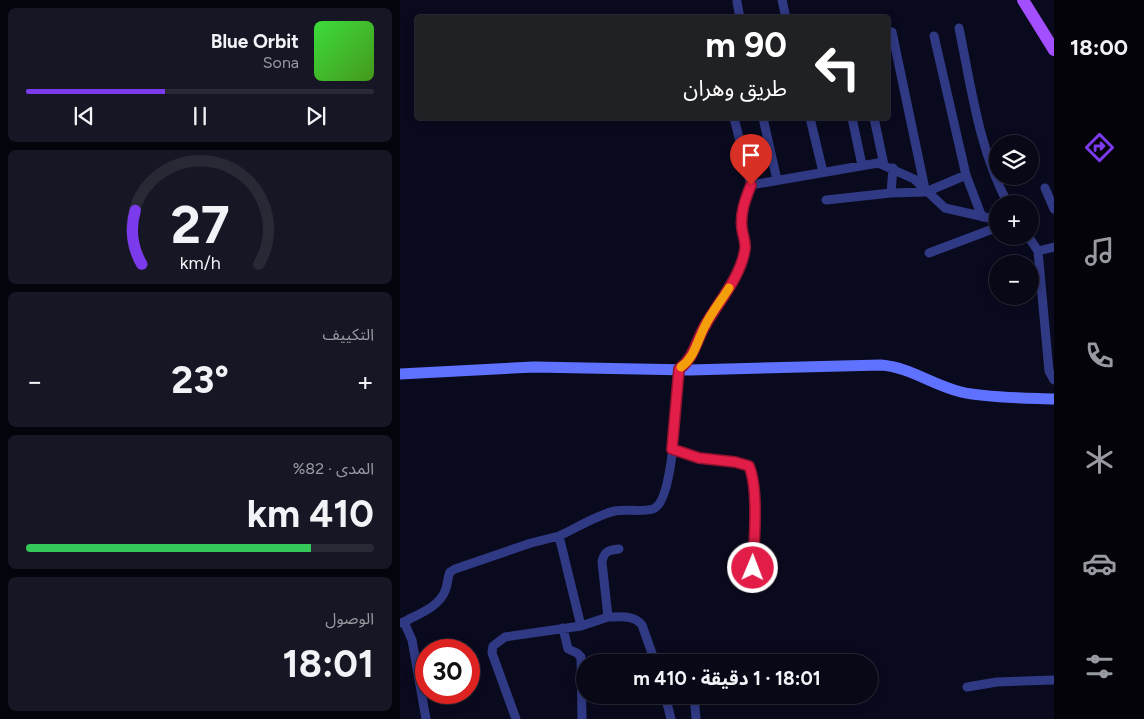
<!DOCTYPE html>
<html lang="ar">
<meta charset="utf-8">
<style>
:root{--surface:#080817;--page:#161624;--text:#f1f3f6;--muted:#989aa1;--line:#292936;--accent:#7c3aed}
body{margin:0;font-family:Figtree,"Noto Sans Arabic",sans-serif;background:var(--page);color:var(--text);direction:rtl;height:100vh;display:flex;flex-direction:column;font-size:19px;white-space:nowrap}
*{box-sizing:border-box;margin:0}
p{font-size:16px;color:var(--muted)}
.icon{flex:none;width:28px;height:28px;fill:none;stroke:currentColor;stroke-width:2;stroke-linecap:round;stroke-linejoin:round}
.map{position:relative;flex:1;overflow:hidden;direction:ltr}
.details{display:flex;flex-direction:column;gap:8px;padding:8px;background:#04040d;width:400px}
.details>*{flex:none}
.banner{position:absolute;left:15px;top:15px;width:475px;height:105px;border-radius:5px;box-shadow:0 2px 12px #0003,0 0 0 1px var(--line);direction:rtl;background:#202124;color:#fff;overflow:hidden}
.fabs{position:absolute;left:589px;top:135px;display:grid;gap:10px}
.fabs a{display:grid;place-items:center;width:50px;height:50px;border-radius:50%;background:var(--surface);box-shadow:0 2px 12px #0003,0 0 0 1px var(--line);font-size:25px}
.speed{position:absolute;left:15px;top:639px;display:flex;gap:10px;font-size:25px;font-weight:700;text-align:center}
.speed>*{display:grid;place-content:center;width:65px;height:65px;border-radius:50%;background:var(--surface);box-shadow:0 2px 12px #0003,0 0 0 1px var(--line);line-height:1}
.speed .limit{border:8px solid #d22;background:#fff;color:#111}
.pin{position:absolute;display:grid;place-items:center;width:42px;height:42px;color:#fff;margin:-51px -21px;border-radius:50% 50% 50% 0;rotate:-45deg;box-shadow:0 0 5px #0007}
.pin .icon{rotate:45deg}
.me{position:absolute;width:55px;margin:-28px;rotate:1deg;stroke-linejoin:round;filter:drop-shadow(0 0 4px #0008)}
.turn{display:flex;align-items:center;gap:18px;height:105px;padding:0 20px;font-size:22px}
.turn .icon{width:65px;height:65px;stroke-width:2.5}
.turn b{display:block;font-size:35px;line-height:42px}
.big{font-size:38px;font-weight:700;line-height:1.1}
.details .tile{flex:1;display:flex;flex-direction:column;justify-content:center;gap:8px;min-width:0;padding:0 18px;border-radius:8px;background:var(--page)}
.details .dial{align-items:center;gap:0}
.dial svg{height:130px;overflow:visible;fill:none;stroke:var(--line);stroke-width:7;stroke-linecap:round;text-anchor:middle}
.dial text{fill:var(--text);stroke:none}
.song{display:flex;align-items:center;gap:15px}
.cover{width:60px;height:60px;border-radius:8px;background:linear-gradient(135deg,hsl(120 70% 55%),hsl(100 70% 35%))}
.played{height:5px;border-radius:2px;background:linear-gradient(90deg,var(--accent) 40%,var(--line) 40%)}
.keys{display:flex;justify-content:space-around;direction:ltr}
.heat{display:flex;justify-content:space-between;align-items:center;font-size:28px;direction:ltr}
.charge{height:8px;border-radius:4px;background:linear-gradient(90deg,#34c759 82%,var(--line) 0)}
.trip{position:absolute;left:176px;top:654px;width:302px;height:50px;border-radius:25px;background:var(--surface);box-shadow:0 2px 12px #0003,0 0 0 1px var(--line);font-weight:700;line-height:50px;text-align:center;direction:rtl}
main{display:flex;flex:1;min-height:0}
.menu{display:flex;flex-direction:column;width:90px;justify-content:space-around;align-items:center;background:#030309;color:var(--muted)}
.menu .icon{width:35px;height:35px}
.menu .current{color:var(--accent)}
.menu b{font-size:22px;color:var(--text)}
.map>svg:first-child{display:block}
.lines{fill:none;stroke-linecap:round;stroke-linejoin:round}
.street{stroke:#303983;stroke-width:9}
.secondary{stroke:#5f72ff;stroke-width:11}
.primary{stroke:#a44fff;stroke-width:12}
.route-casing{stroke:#92132f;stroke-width:12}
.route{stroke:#e11d48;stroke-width:9}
.slow{stroke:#f59e0b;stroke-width:9}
</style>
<main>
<nav class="menu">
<b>18:00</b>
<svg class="icon current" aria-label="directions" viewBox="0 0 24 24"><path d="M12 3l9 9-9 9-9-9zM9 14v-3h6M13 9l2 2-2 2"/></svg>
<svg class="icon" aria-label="music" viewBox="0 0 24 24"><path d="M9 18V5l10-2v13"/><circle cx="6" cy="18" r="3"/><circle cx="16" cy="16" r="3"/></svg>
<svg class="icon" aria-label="phone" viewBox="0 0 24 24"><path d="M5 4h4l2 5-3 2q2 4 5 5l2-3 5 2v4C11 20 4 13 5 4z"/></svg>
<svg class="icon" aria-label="climate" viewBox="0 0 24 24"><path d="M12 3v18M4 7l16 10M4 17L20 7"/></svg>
<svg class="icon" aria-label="car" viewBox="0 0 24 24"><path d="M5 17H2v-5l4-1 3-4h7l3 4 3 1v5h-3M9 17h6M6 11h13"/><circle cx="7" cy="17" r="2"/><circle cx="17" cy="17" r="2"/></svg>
<svg class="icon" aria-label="filters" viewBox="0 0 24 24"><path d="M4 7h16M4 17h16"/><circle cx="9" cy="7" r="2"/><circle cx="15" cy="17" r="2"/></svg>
</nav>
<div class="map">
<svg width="654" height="719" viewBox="0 0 654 719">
<rect width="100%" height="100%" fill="#0a0a1f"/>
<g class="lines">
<path class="street" d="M382,0L386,18
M337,2L340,18
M559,28C571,86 579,150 608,204
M492,32L525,189
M534,36L566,175L582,217
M334,118L351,185L478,163L514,179L545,208L598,220
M363,118L377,180
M410,118L423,172
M452,118L462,165
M474,118L484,165
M645,188L654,209
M491,193L493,168
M426,200L491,193L526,192L566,175
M628,236L638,251L649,371L654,380
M638,251L654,247
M529,253L598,227
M272,449L299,458L335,462L349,466C359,490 354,541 353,568
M219,549C209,550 204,551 202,562L208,617C221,617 234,615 242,625L255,662
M4,622C18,614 39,607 45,591C48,585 47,578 50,572L55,569L131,543L159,536
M0,623L4,622L12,640L26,719
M181,626L159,536C177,528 196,515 215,511C227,509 241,512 253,509C275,502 276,393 279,369C295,357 296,340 306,324C320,300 341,277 345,249C346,242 343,236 342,229C340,213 345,200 351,185
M163,628L168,649L177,653L181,657L182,719
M567,687L597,682L654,680
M265,695L271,719
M294,695L296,719
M116,719L92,653L93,646L105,637L181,626L208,617"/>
<path class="secondary" d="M0,374L134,367L290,370L481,365C509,367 533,385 561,392C586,398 628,398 654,399"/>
<path class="primary" d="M623,0L654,50"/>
</g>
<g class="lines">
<defs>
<path id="route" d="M351,185C345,200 340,213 342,229C343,236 346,242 345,249C341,276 320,300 306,324C296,340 295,357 279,369L272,449L299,458L335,462L349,466C359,490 354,541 353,568"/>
</defs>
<use href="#route" class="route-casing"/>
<use href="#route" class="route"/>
<path class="slow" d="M281,367C295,357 297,341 305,326C311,313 321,301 329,288"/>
</g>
</svg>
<div class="fabs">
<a><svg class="icon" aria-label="layers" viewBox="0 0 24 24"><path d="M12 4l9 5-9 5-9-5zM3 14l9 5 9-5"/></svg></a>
<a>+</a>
<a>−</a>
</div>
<div class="speed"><div class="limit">30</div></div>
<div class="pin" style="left:351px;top:185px;background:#d93025"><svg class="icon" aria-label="arrive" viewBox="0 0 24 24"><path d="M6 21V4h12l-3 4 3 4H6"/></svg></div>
<svg class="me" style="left:353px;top:568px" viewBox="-20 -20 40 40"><circle r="17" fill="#e11d48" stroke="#fff" stroke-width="3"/><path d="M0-11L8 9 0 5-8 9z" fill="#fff"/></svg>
<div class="trip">18:01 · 1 دقيقة · 410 m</div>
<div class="banner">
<div class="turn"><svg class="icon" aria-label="left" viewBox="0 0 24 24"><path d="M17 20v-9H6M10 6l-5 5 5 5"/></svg><div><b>90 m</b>طريق وهران</div></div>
</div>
</div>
<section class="details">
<div class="tile">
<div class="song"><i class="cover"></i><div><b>Blue Orbit</b><p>Sona</p></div></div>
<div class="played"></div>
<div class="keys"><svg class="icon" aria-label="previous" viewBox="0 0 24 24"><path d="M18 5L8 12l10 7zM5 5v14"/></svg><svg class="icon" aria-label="pause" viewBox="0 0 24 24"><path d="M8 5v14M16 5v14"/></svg><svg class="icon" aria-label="next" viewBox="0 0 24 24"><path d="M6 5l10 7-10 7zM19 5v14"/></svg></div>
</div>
<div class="tile dial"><svg viewBox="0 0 100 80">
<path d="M14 69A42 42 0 1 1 86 69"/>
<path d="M14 69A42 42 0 0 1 10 36" stroke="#7c3aed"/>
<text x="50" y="56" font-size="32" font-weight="700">27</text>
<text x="50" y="72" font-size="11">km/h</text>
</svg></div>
<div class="tile"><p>التكييف</p>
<div class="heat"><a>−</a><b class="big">23°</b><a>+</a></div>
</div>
<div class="tile"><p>المدى · 82%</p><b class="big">410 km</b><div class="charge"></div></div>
<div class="tile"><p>الوصول</p><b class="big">18:01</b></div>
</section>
</main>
